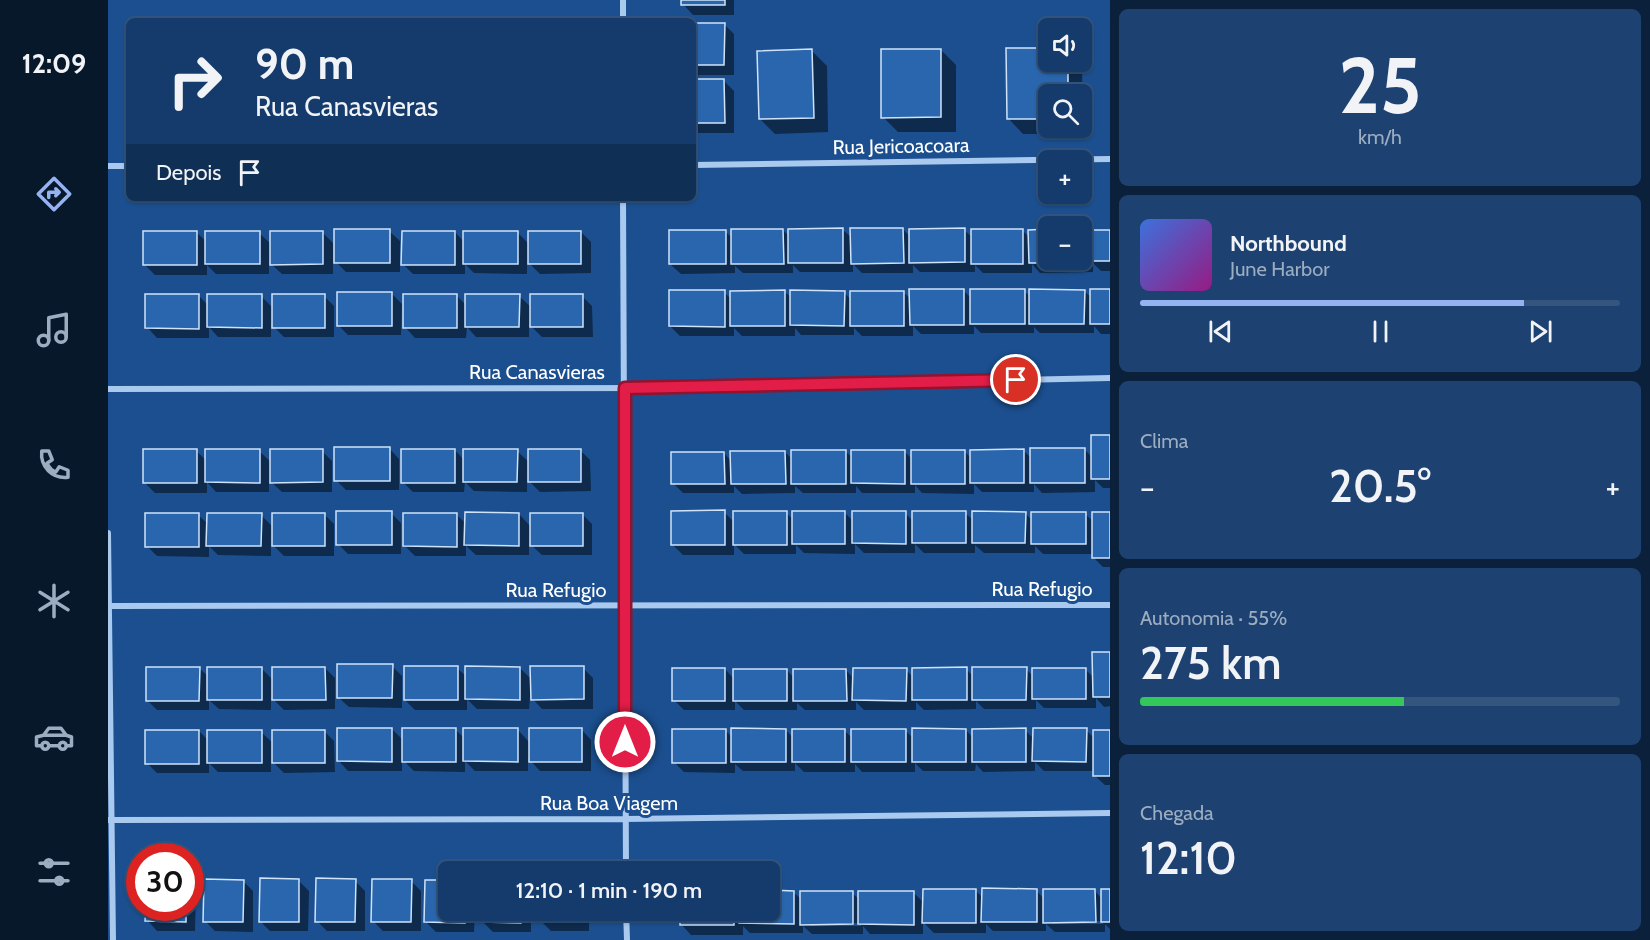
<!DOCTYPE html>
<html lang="pt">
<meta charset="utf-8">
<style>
:root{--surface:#143b6b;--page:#1d4271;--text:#f1f3f6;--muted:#9dadc1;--line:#33557e;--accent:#95b2f1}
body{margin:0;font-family:Cabin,sans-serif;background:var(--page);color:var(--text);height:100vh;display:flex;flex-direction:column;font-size:22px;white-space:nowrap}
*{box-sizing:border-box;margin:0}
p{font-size:20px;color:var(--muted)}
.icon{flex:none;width:33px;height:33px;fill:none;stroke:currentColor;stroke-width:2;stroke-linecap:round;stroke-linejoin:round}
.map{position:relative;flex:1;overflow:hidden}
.sheet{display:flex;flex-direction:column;gap:9px;padding:9px;background:#0b203b;width:540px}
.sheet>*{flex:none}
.hud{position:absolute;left:18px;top:18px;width:570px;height:183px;border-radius:9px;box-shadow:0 2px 4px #0004,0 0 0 2px var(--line);background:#143b6b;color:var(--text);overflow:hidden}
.tools{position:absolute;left:930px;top:18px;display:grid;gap:12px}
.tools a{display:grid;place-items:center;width:54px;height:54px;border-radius:9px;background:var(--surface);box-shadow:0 2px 4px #0004,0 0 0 2px var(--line);font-size:30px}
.speed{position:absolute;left:18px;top:843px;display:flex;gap:12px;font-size:30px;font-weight:700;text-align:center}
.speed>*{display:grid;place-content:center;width:78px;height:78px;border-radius:50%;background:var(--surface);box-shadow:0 2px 4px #0004,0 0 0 2px var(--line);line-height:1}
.speed .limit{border:9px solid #d22;background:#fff;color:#111}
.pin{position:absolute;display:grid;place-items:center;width:51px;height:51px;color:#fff;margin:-26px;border:3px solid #fff;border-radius:50%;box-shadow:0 2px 6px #0007}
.me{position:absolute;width:66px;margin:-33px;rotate:0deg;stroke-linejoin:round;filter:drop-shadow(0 0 4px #0008)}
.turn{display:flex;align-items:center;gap:21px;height:126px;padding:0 30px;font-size:27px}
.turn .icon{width:78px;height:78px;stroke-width:2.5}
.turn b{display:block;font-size:42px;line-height:51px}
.then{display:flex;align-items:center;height:57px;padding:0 30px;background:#0003;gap:12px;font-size:22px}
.big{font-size:45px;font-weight:600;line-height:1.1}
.sheet .card{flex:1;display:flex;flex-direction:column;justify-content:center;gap:9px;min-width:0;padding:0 21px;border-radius:9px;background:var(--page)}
.sheet .dial{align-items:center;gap:0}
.dial b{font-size:78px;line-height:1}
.song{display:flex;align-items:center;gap:18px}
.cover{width:72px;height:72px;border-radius:9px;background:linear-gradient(135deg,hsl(220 70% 55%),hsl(310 70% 35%))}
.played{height:6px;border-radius:3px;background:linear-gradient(90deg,var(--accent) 80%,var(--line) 80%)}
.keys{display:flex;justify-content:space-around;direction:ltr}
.heat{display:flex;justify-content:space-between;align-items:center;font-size:33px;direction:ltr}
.charge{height:9px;border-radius:4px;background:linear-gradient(90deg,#34c759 55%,var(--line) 0)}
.trip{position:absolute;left:330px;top:861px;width:342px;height:60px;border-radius:9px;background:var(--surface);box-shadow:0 2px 4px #0004,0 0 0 2px var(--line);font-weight:600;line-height:60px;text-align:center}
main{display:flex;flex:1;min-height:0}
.tabs{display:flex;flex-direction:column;width:108px;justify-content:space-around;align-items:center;background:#08182b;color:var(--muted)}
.tabs .icon{width:42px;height:42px}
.tabs .active{color:var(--accent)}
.tabs b{font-size:27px;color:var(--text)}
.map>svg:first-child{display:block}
.shadow{fill:#0007;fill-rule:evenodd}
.building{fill:#2a66ad;stroke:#cfe3fa;stroke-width:1.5}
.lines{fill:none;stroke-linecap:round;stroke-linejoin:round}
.minor{stroke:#a9c9ee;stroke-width:6}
.route-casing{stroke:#92132f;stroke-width:15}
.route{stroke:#e11d48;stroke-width:10}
.labels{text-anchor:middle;stroke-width:6;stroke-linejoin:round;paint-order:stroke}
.street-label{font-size:20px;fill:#fff;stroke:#1b4f8f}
</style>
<main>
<nav class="tabs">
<b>12:09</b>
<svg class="icon active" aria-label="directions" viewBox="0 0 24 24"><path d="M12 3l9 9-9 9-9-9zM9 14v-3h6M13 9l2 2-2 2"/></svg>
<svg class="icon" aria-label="music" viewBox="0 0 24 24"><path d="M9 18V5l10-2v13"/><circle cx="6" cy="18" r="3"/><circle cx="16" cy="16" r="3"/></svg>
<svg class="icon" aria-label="phone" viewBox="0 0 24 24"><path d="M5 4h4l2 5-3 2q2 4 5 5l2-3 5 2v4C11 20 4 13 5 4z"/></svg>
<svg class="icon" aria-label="climate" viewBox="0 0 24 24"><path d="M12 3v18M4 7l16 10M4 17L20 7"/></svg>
<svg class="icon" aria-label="car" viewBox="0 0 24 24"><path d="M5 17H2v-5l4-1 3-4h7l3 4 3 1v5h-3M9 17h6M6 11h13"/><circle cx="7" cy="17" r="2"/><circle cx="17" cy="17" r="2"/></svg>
<svg class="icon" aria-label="filters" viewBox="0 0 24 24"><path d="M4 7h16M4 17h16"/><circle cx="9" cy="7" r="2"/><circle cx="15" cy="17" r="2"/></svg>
</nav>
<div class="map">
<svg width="1002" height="940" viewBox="0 0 1002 940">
<rect width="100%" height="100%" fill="#1b4f8f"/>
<path class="shadow" d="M575,0H626V15H585L575,4Z
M585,24H616L626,34V75H585Z
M833,50L848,65V132H790L775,117Z
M900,50H940V62H971L974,65L975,134H915L900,118ZM940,94H974V128H940Z
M704,51L719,66L720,132L667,134L652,119Z
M585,81H616L626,91V133H587L585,131Z
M795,229L802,237L856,230L865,238L914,230L922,238V231H940V260H974V231L983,239L1002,231V271H993L985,263V272L932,273L924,264V273H875L867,265V272H812L805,265V273H754L745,264V272H692L685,265V273H635L627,266V273L573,274L562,264L617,231L625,239L675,230L682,237L735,230L744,238Z
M281,231L292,241V272H238L228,262Z
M347,232L356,242L409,232L422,245L473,232L483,242V273L432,274L419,261V274L366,273L357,264V274H305L295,264Z
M89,233L99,242L151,233L164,245L215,233L225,243V274H174L161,262V274H108L99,265V275H47L37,265Z
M856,291L863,298L916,291L923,297L976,291L984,298L1002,291V334H993L986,326V333H932L926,327V333H873L866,326V334H813L805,326V336H754L746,328V335H693L687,328V336H634L626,328V336H572L562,326L616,292L623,299L677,292L684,298L736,292L743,300L795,292L803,299Z
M284,294L294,304L293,335H240L230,325Z
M91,296L100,305L153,296L166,309L216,296L226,306V337H176L163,324V337H110L101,327V338H49L39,327Z
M349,296L358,305L411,296L424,308L474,296L484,306L485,337H434L421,324V337H368L359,327L358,338H307L297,327Z
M1002,436V488H995L987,480V492L934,493L926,484V492H874L866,484V494L814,493L807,485V493H754L748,486V493H695L687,486V493L634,494L626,486V493H575L565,483L616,453L624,462L677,452L685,460L738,452L745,458L797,452L805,460L856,451L864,459L916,451L924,459L976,449L985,458Z
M281,448L291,459V490H238L228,480Z
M347,450L356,460L409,451L422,463L472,450L482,460L483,491L432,492L419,479V492L366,491L357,482L356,492H305L295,482Z
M88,451L98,460L151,451L164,463L214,451L224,461V492H174L161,480V492H108L99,482V493H47L37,483Z
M616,512L626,522L678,513L686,520L737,513L745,521L797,513L805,521L857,513L866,521L917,513L925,521L977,514L986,522L1002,513V567H995L985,557V554H935L927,546V553H876L867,545V553H816L807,544V553H756L747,544V554L696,553L688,545V554H636L626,544V555H575L565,545Z
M283,513L293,523V554H240L230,544Z
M216,514L226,524V556H176L163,543V556L110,555L101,546V557L49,556L39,546L90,515L100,524L153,515L165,527Z
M348,514L358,524L411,514L423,527L474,514L484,524V555H434L421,543V555H368L358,546V556H307L297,546Z
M1002,654V706L996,707L988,698V708H936L928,700V709H876L868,701V709L816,710L808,702V710H756L748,702V710H697L689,703V710H636L627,701V710H576L566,700L617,669L626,679L679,670L686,678L738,670L746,679L798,670L805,677L858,669L866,677L918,669L926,677L977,669L986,678Z
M284,666L294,676V708L241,707L230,697Z
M91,668L101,677L153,668L166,681L217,668L227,678V709L176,710L163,697V710L111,709L101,700V710H49L39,700Z
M349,668L359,677L412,668L424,680L475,668L485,678V709H434L422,696L421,709H369L359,699V710H307L297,700Z
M284,729L296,741L348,730L357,739L410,730L422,743L473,729L483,740V771H432L420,758V771H367L357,761V772L306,771L294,759V771H240L230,760Z
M678,730L686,739L736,730L744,738L797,730L805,738L858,730L865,738L917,730L926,739L978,730L986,738L1002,732V785H997L986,775V771H936L927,762V771L875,772L868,764L867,771H815L807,763V772H754L747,764V772H696L687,763V771H635L627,764V773L576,772L566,762L618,731L625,738Z
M91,731L101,741L153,732L166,744L216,731L226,741L227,772L176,773L163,760V772H110L101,763V773H49L39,763Z
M135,881L145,891V932L107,931L97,921Z
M191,881L201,891L200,931H162L152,921Z
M247,881L257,891V931H219L209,921Z
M303,881L313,891V931H275L265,921Z
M319,881H340V910H367L366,932H328L318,922Z
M82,886L88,891L87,931H49L39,920V908H82Z
M928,890L936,899L987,891L994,899L1002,890V929L997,924V932H947L938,924V931H885L878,924V933H826L815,922V934H762L755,926V934H704L695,926V933H642L635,926V935H583L573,924L574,910H662V892H685L694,900L744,893L752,900L805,892L816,903L868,891L875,898ZM944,921H995V924H944ZM702,923H753V926H702Z
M375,910H423V932H385L375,922Z
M433,910H481V931H443L433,921Z"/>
<path class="building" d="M573,0H617V5H573Z
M585,23H617L616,65H585Z
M898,48H940V62H960V94H940V119H899Z
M704,49L706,118L651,119L649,51Z
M773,49H833V117L773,118Z
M585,79H616L617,123H585Z
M735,228V263H680V229Z
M742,228H795L796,263L743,264Z
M857,228V262L801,263V229Z
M226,229H282V263H226Z
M623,229H675L676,264H623Z
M863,229H915V264H863Z
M940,229V260H974V229H975L976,263H921L920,230Z
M561,230H618V264H561Z
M981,230H1002V261H981Z
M35,231H89V265H35Z
M97,231H152V264H97Z
M162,231H215V264L162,265Z
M294,231H347V265H293Z
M355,231H410V264H355Z
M420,231H473V264H420Z
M801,289H856V325H802Z
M862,289H917V324H862Z
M921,289L977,290L976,324H921Z
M982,289H1002V324H982Z
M561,290H617V327L561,326Z
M677,290V326H622V291Z
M682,290L737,291L736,326L682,325Z
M742,291H796V326H742Z
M229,292H284V326H229Z
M37,294H91V329L37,328Z
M99,294H154V328L99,327Z
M164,294H217V328H164Z
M295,294H349V328H295Z
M357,294H412L411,327H357Z
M422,294H475V327H422Z
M983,435H1002V479H983Z
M226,447H282V481H226Z
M922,448H977V483H922Z
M35,449H89V483H35Z
M97,449H152V483L97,482Z
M162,449H215V482L162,483Z
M293,449H347V483H293Z
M355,449H410L409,482H355Z
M420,449H473V482H420Z
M916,449V483H862V450Z
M683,450H738V484H683Z
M743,450H797V484L743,483Z
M803,450H857V484H803Z
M622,451H677L678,484H623Z
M563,452H616L617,484H563Z
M617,510V545H563V511Z
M228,511H284V545H228Z
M625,511H679V545H625Z
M684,511H737V544H684Z
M744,511H798V544L744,543Z
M804,511H858V543H804Z
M864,511L918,512L917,543H864Z
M357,512L411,513V546L356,545Z
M923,512H978V544H923Z
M984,512H1002V558H984Z
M37,513H91V547H37Z
M99,513H154L153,546H98Z
M164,513H217V546H164Z
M295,513H349V547L295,546Z
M422,513H475V546H422Z
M984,652H1002V697H985Z
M229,664H285L284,698H229Z
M296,666H350V700H296Z
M357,666L412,667V700L357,699Z
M422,666H476V699L423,700Z
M38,667H92L91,701H38Z
M99,667H154V700H99Z
M164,667H217L218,700H164Z
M859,667V700H804V668Z
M864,667H919L918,700H864Z
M564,668H617V701H564Z
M745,668H799L798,701L744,700Z
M924,668H978V699H924Z
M625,669H679V701H625Z
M685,669H738L739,701H685Z
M229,728H284V762L229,761Z
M294,728H348V762H294Z
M355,728H410V762L355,761Z
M421,728H474V762H421Z
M623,728L678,729V762H623Z
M804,728L858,729V762H804Z
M918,728V762H864V729Z
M925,728H979L978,762L924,761Z
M564,729H618V763H564Z
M684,729H737V762H684Z
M743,729H798V762H743Z
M37,730H91V764H37Z
M99,730H154V763H99Z
M164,730H217V763H164Z
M985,730H1002V776H985Z
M152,878L191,879V922H151Z
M208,878L248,879L247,922H207Z
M96,879L136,880L135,922H95Z
M264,879H304L303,922H263Z
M317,880H340V910H357V923L316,922Z
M874,888L929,889V922H873Z
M815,889H868V923H814Z
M935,889H987L988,922L935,923Z
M993,889H1002V922H993Z
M662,890L686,891V924L631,923V910H662Z
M692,891H745V924L692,925Z
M750,891H806V925L750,924Z
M38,908H78V922L37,921Z
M374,910H414L413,923L374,922Z
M431,910H471V922H431Z
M572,910H626V925H572Z"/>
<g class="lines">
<path class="minor" d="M515,0V21
M585,165L1002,159
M0,166H21
M515,198L518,872
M0,389L557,388L1002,378
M0,533L5,940
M1,606L1002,605
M0,820L517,819L1002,813
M518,910L519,940"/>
</g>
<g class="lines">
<defs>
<path id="route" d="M517,742V388L908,380"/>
</defs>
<use href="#route" class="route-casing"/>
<use href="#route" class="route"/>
</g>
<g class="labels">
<g class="street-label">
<text transform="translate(793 146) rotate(-1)" y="7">Rua Jericoacoara</text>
<text x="429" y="379">Rua Canasvieras</text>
<text x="934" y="596">Rua Refugio</text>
<text x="448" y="597">Rua Refugio</text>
<text x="501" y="810">Rua Boa Viagem</text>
</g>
</g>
</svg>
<div class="tools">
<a><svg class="icon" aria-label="sound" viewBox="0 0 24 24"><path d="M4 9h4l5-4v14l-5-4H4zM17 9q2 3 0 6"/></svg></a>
<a><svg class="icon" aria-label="search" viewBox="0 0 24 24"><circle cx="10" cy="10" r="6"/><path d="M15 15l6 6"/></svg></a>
<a>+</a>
<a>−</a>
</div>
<div class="speed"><div class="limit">30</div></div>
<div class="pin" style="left:908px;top:380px;background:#d93025"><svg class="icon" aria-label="arrive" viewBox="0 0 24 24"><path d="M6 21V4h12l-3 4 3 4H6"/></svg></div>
<svg class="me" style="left:517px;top:742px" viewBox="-20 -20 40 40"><circle r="17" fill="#e11d48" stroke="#fff" stroke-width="3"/><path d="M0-11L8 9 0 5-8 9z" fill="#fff"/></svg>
<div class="trip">12:10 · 1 min · 190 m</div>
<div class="hud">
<div class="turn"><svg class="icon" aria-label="right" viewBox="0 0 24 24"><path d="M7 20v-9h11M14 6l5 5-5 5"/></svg><div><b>90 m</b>Rua Canasvieras</div></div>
<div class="then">Depois<svg class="icon" aria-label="arrive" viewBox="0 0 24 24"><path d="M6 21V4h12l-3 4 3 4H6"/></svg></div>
</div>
</div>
<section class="sheet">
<div class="card dial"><b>25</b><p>km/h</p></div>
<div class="card">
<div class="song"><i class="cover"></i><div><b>Northbound</b><p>June Harbor</p></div></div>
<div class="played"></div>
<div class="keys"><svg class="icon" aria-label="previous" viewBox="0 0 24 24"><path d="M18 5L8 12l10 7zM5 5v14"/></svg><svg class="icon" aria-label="pause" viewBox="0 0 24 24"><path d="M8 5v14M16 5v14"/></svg><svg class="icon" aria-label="next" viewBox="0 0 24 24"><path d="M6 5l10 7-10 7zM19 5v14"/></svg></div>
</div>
<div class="card"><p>Clima</p>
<div class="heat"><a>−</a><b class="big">20.5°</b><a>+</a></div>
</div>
<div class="card"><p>Autonomia · 55%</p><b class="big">275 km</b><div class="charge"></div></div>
<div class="card"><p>Chegada</p><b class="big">12:10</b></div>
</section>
</main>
